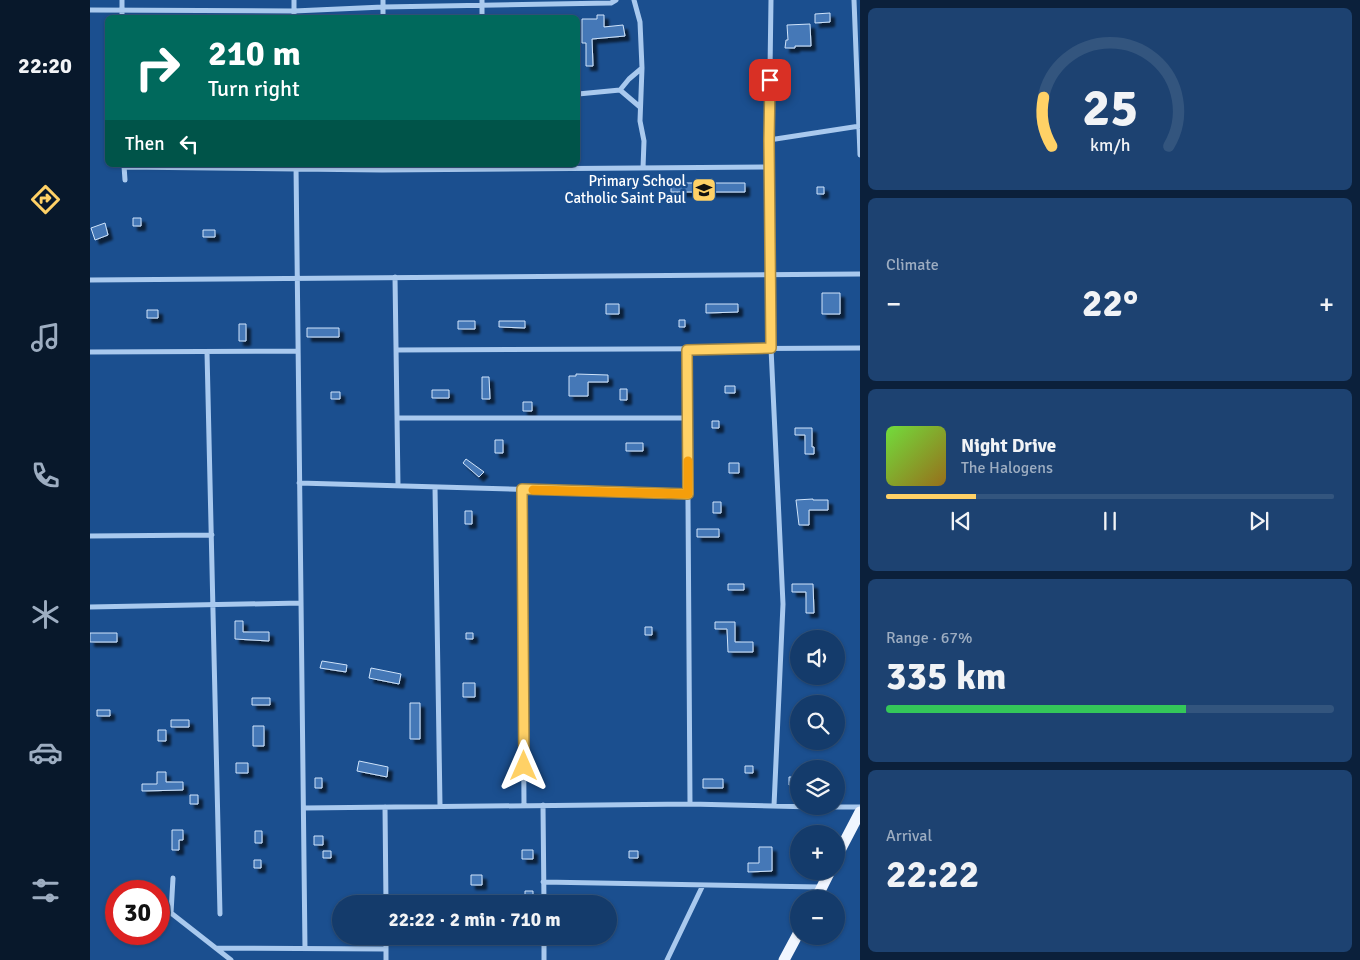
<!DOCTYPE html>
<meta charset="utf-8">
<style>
:root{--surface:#143b6b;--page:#1d4271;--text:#f1f3f6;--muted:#9dadc1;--line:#33557e;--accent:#ffd166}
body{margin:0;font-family:Signika,sans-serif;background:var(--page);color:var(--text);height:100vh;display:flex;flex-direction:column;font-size:19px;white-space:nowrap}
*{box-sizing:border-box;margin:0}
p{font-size:16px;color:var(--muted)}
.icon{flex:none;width:28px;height:28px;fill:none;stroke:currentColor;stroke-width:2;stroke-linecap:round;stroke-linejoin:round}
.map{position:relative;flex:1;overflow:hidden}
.panel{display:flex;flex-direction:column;gap:8px;padding:8px;background:#0b203b;width:500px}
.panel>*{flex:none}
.guide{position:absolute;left:15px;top:15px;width:475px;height:152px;border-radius:8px;box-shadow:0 1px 4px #0004,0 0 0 1px var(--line);background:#00695c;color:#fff;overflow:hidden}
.tools{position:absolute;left:700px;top:630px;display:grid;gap:10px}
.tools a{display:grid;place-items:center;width:55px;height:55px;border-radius:50%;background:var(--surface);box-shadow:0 1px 4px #0004,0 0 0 1px var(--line);font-size:25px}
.speed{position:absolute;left:15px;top:880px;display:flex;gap:10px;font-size:25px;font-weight:700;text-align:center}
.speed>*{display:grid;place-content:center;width:65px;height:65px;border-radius:50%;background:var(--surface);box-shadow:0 1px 4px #0004,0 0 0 1px var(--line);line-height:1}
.speed .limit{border:8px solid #d22;background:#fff;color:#111}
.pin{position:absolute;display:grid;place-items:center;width:42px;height:42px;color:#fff;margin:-21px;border-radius:10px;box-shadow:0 2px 8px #0006}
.me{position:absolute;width:55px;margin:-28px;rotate:0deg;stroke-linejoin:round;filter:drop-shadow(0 0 4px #0008)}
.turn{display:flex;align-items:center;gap:18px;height:105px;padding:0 20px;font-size:22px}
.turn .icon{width:65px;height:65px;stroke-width:2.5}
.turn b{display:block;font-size:35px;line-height:42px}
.then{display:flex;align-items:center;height:48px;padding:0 20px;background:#0003;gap:10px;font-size:19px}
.big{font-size:38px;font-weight:700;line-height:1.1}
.panel .tile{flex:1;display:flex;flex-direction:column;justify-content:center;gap:8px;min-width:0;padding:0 18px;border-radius:8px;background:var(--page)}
.panel .dial{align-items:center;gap:0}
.dial svg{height:130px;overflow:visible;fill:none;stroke:var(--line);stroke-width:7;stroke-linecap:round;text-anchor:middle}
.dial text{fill:var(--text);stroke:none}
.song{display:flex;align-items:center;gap:15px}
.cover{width:60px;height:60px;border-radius:8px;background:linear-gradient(135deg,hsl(100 70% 55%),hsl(40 70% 35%))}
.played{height:5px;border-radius:2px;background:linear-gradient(90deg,var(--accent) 20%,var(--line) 20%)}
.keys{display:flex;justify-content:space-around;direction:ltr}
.heat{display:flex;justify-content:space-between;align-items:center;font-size:28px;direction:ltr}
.charge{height:8px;border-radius:4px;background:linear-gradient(90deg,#34c759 67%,var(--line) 0)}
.trip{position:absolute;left:242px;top:895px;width:285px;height:50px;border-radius:25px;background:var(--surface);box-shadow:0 1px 4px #0004,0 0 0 1px var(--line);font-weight:700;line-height:50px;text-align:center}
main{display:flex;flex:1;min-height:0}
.tabs{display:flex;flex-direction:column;width:90px;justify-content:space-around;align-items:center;background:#08182b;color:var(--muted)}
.tabs .icon{width:35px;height:35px}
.tabs .selected{color:var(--accent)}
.tabs b{font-size:22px;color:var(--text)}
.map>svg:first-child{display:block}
.building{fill:#4478b7;stroke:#cfe3fa;filter:url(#shadow)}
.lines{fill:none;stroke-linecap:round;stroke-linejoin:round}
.street{stroke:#a9c9ee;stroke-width:5}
.primary{stroke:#f0f6ff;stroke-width:11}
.route-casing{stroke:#a68842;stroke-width:12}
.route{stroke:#ffd166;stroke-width:9}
.slow{stroke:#f59e0b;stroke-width:9}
.labels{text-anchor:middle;stroke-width:5;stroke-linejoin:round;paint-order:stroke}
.poi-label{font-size:15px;fill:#fff;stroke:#1b4f8f;text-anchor:end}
</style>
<main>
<nav class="tabs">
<b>22:20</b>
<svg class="icon selected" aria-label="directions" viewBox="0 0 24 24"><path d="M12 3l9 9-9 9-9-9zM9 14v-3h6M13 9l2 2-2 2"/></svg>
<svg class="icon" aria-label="music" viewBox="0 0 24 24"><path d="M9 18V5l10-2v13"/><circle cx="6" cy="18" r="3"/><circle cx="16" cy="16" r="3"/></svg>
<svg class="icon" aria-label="phone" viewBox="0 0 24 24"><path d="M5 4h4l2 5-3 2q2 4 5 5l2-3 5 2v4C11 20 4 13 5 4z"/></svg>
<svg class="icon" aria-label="climate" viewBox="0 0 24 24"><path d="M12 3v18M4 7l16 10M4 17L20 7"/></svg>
<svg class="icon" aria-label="car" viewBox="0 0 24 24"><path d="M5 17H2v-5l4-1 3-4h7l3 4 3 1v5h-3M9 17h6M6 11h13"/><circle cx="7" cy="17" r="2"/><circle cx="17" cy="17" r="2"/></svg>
<svg class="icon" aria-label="filters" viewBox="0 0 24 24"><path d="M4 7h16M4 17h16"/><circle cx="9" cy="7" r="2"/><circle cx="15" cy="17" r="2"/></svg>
</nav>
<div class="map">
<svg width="770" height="960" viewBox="0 0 770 960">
<defs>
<filter id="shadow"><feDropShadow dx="4.5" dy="4.5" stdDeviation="1" flood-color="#0009"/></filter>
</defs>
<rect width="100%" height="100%" fill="#1b4f8f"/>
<path class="building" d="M740,13V22L725,23V14Z
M507,15H514V27L533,25L535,36L502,39L503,66H496V43H492V19H507Z
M720,24L721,46H705V48H695L696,40H698L697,25Z
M581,183H655V192H581Z
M727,187H734V194H727Z
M43,218H51V226H43Z
M15,223L18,235L5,240L1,228Z
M113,230H125V237H113Z
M732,293H750V314H732Z
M516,304H529V314H516Z
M616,304H648V312L616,313Z
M57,310H68V318H57Z
M589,320H595V327H589Z
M368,321H385V329H368Z
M409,321H435V328L409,327Z
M149,324H156V341H149Z
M217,328H249V337H217Z
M486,374L518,375V382H498V396H479V376H486Z
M392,377H399L400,399H392Z
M635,386H645V393H635Z
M530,389H537V400H530Z
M342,390H359V398H342Z
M241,392H250V399H241Z
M433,402H442V411H433Z
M622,421H629V428H622Z
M705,428H722V447H724V454H715V435H705Z
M405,440H413V453H405Z
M536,443H553V451H536Z
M376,459L394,472L389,477L373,463Z
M639,463H649V473H639Z
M723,499V500H738V510H719V525H709L706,500Z
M623,502H631V513H623Z
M375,511H382V524H375Z
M607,529H629V537H607Z
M638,584H654V590H638Z
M702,584H723L724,613H716V592H702Z
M145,621H153V632H179V641L145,639Z
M625,622H645V642H663V652H638L637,629H625Z
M555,627H562V635H555Z
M0,633H27V642H0Z
M376,633H383V639H376Z
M232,661L257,665L256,672L230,668Z
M281,668L311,674L309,684L279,678Z
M373,683H385V697H373Z
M162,698H180V705H162Z
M320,703H330V739H320Z
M7,710H20V716H7Z
M81,720H99V727H81Z
M163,726H174V746H163Z
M68,730H76V741H68Z
M269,761L298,767L297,777L267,771Z
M146,763H158V773H146Z
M655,766H663V773H655Z
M67,772H76V782H93V790L52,791V784H67Z
M699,777H709V785H699Z
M225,778H232V788H225Z
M613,779H633V788H613Z
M100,795H108V804H100Z
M82,830H93V840H89V850H82Z
M165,831H172V843H165Z
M224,836H233V845H224Z
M669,847H682V871L658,872V863H669Z
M432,850H443V859H432Z
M233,851H241V858H233Z
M539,851H548V858H539Z
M164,860H171V868H164Z
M381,875H392V885H381Z
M435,891H443V899H435Z"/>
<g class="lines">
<path class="street" d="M204,0V18
M392,0V18
M681,0L679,140L681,348L693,604L684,806
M764,0L770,155
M0,10L204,11L293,7L521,3L526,0
M32,18V0
M293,18V0
M552,68L550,121L554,141L553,168
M530,90L550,107
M488,94L530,90L539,79L552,68L550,22L544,0
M679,140L770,126
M206,165L215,949
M34,166L35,180
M35,167L292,170L680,167
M305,277L308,486
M0,280L770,274
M306,350L770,348
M597,350L600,804
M0,352L208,351
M117,352L130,914
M307,418H597
M209,483L598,494
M345,487L350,806
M432,489L434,805
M0,536L122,535
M0,607L211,603
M453,805L454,904
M295,807L296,904
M214,808L600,804L724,807H770
M83,878L81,913L141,960
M453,882L730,887
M296,936V960
M454,936V960
M126,948L296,949
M577,960L613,885"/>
<path class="primary" d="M746,858L770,812
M726,899L740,871
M694,960L709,932"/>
</g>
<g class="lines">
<defs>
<path id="route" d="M434,766L432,489L598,494L597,350L681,348L679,140L680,80"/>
</defs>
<use href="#route" class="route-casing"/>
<use href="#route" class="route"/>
<path class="slow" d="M443,490L598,494V461"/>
</g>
<defs>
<symbol id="school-square" viewBox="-11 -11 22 22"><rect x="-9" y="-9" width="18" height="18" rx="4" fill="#ffd166" stroke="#1b4f8f"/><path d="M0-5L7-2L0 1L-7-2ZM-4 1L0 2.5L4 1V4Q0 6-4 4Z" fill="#111"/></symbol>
</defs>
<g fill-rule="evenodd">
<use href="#school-square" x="600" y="176" width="28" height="28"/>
</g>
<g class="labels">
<g class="poi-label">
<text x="596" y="186">Primary School<tspan x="596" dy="17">Catholic Saint Paul</tspan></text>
</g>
</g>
</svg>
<div class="tools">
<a><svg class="icon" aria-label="sound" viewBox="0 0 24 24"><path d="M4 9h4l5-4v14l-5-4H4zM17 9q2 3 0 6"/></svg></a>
<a><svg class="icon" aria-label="search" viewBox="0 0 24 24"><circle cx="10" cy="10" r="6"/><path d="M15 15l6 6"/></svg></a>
<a><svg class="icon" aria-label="layers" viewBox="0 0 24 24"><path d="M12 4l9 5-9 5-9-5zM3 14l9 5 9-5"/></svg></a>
<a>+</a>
<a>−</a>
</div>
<div class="speed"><div class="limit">30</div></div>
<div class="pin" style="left:680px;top:80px;background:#d93025"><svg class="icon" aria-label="arrive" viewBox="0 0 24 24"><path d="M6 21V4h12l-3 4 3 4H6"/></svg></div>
<svg class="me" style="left:434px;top:766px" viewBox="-20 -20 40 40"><path d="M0-17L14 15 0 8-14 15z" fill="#ffd166" stroke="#fff" stroke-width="4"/></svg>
<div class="trip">22:22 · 2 min · 710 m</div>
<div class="guide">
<div class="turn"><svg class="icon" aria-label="right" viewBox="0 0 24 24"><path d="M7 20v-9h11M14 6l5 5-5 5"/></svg><div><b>210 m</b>Turn right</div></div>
<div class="then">Then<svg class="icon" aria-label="left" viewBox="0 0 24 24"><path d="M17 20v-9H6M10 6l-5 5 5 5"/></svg></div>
</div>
</div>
<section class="panel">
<div class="tile dial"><svg viewBox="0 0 100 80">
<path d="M14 69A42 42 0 1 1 86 69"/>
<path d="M14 69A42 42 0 0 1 9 39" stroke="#ffd166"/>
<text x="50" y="56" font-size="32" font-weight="700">25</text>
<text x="50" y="72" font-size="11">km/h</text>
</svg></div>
<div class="tile"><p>Climate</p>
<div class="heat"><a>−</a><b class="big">22°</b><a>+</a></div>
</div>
<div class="tile">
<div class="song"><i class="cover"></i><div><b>Night Drive</b><p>The Halogens</p></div></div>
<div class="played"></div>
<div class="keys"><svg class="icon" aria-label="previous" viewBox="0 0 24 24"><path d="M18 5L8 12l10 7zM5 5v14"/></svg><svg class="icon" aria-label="pause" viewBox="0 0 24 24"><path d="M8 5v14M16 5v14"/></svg><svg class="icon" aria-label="next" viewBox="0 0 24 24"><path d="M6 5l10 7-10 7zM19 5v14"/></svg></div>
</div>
<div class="tile"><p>Range · 67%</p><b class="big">335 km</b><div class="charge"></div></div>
<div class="tile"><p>Arrival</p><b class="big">22:22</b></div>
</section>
</main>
